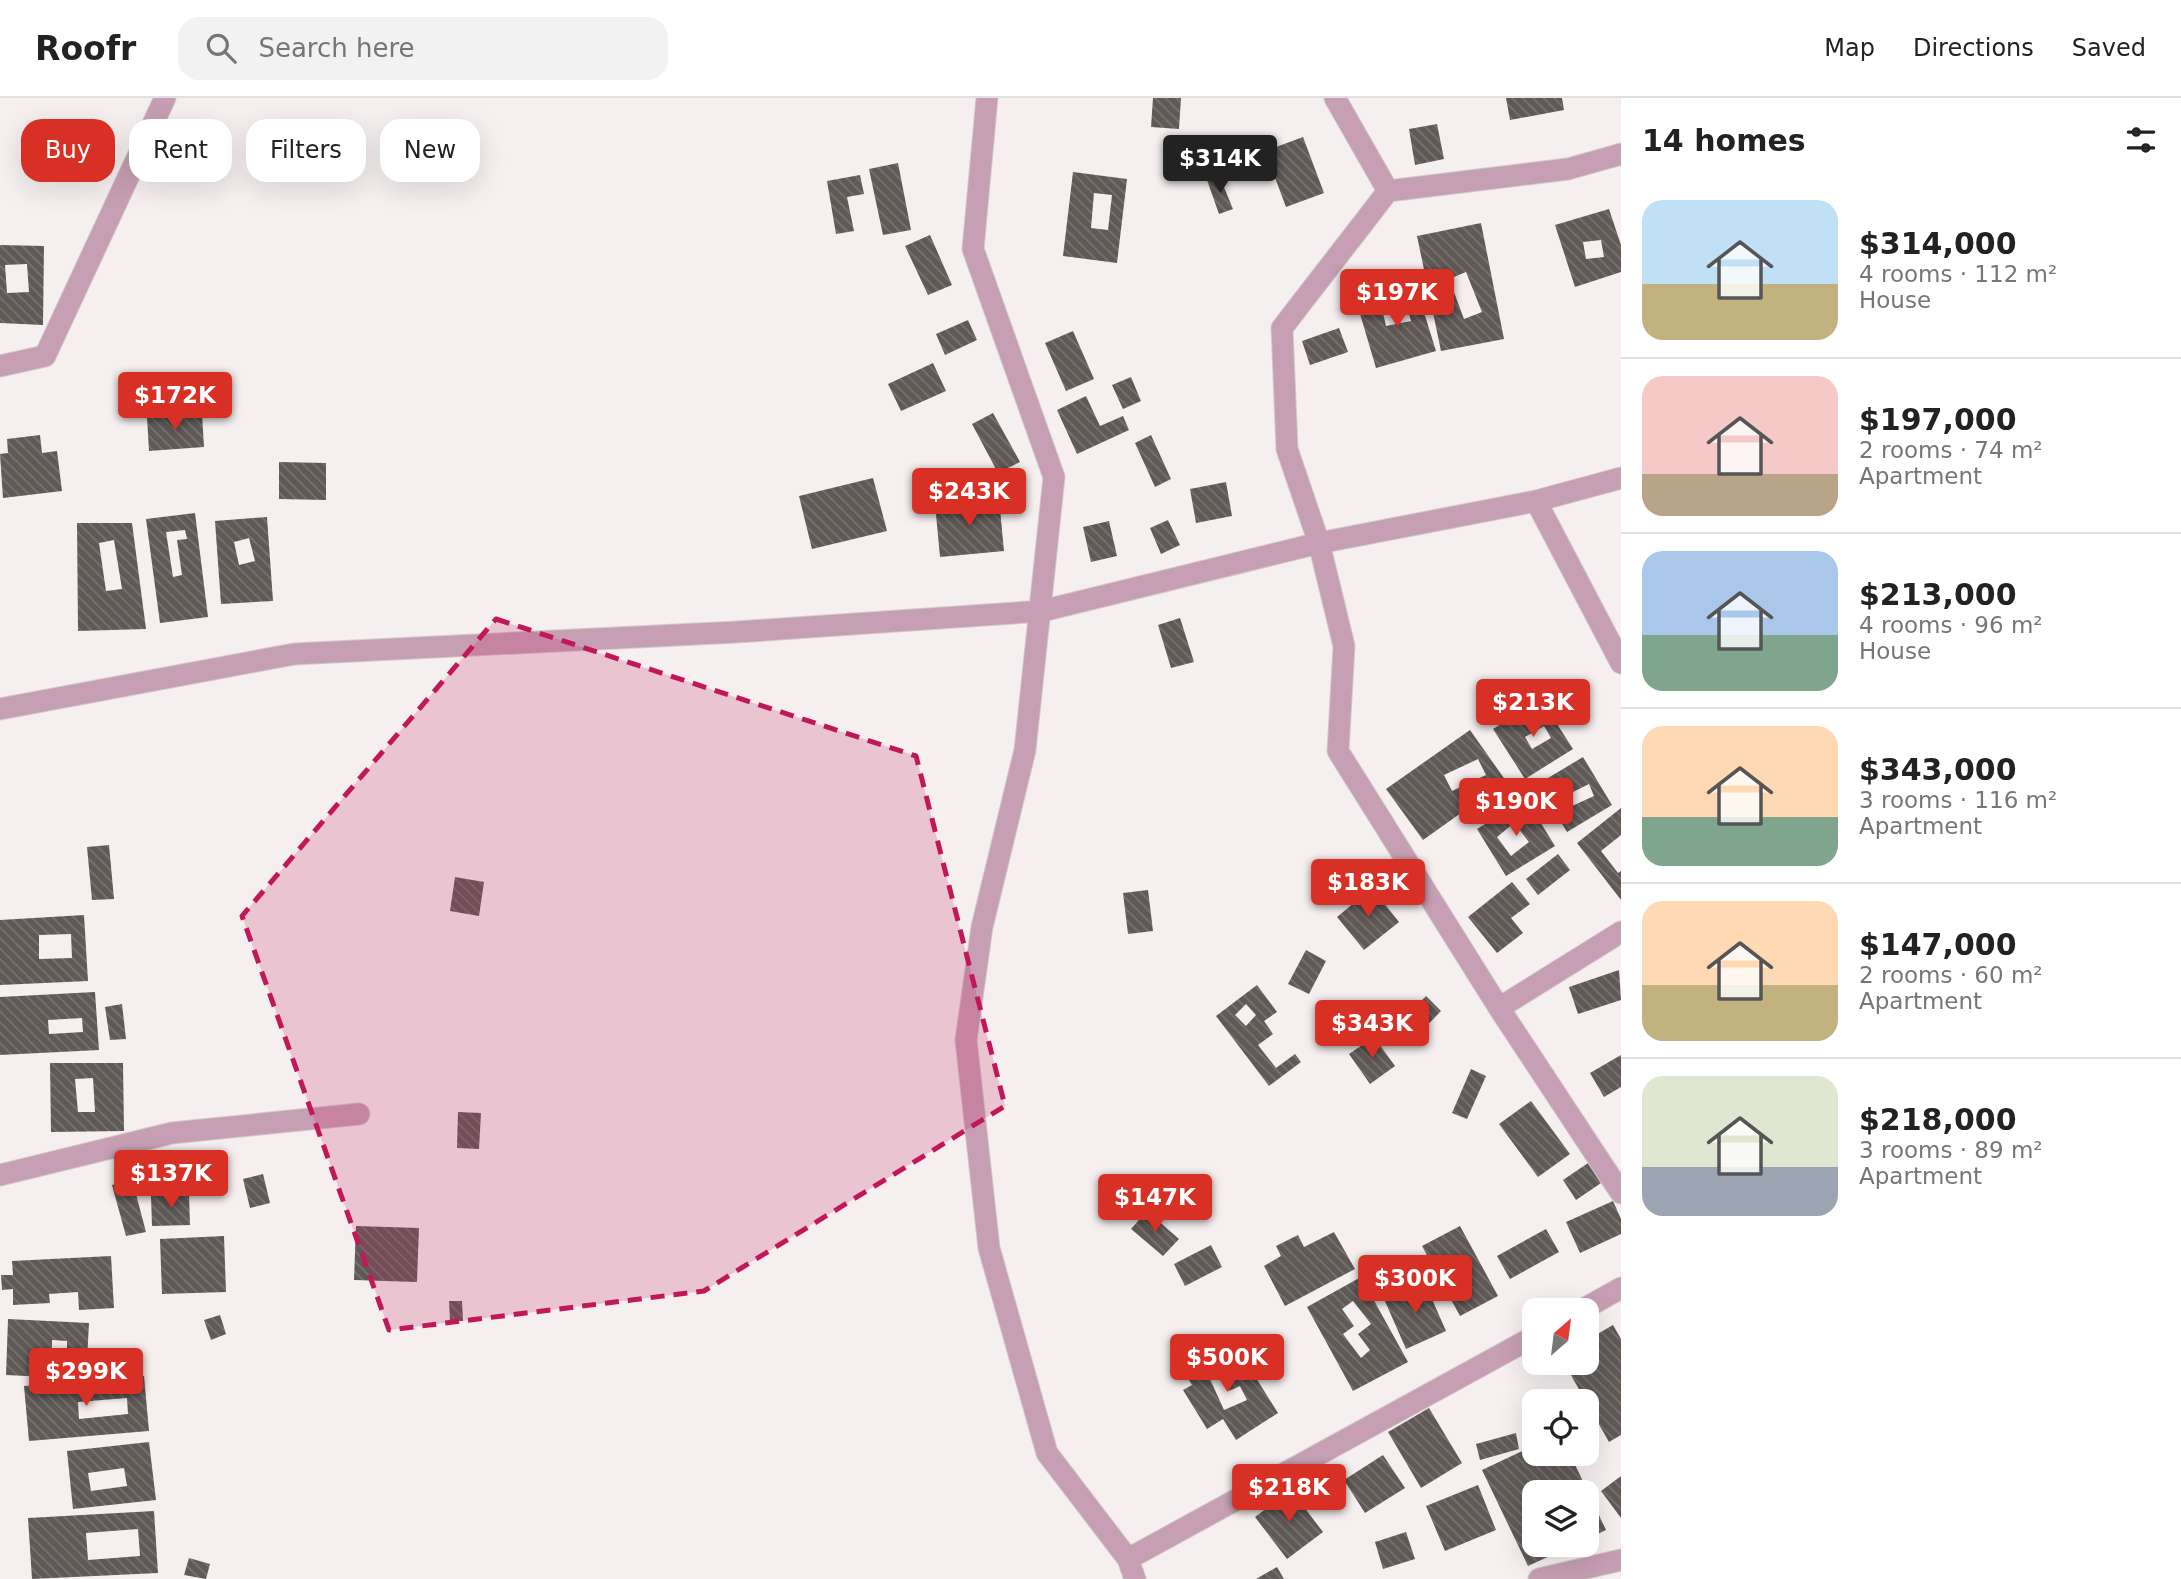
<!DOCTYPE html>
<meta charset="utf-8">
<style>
:root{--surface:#fff;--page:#f2f2f2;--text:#222;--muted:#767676;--line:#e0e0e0;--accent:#d93025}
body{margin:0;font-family:"DejaVu Sans",sans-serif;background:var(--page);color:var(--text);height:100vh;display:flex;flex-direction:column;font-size:26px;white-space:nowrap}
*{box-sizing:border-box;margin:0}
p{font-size:23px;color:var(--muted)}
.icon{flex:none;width:38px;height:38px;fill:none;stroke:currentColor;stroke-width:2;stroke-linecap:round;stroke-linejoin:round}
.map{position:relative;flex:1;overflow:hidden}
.panel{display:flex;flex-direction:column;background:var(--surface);width:560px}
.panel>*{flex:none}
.top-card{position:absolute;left:21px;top:21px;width:665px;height:63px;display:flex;gap:14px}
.needle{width:46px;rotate:28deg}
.tools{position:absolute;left:1522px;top:1200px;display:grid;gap:14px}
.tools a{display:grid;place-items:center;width:77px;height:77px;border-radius:14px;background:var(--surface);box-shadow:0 7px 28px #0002;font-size:35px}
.price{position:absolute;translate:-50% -60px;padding:0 16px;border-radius:7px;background:var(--accent);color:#fff;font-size:23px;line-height:46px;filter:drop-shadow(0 2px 4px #0008)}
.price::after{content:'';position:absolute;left:50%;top:42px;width:21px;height:16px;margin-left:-10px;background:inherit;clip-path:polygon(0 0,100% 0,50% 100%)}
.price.on{background:#222;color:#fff}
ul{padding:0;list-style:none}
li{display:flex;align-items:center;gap:21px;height:175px;padding:0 21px}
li+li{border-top:2px solid var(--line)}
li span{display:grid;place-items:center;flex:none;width:196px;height:140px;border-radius:21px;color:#555}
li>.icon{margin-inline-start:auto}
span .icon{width:84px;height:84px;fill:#fffc;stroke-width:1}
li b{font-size:30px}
h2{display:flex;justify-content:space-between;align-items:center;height:84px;padding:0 21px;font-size:30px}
.chip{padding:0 24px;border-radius:21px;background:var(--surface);box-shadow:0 7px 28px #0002;font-size:24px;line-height:63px}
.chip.on{background:var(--accent);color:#fff}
header{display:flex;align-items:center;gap:42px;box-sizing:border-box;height:98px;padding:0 35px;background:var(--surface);border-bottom:2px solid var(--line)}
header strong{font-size:33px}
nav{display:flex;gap:38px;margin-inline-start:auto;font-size:24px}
.search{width:490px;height:63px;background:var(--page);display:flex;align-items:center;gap:18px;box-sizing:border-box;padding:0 24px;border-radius:21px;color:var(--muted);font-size:26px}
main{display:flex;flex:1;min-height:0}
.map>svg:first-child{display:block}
.building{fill:url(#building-back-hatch);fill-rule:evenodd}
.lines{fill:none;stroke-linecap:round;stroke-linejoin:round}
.street-casing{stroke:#d2cbcb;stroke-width:23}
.street{stroke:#c79fb4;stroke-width:21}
.marked{fill:#c2185b;fill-opacity:0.2;stroke:#c2185b;stroke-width:5;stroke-dasharray:14 9;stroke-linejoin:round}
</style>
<header>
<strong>Roofr</strong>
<div class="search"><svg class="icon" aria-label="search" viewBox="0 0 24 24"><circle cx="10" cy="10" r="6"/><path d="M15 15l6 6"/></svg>Search here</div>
<nav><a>Map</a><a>Directions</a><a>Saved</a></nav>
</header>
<main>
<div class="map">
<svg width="1621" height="1481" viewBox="0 0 1621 1481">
<defs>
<pattern id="building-back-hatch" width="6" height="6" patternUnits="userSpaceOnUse" patternTransform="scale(1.75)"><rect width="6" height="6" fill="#605a57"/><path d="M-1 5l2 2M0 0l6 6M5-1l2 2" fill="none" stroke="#787371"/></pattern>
</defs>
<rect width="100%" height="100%" fill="#f6efef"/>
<path class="building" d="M1153,0H1181L1179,31L1151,29Z
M1506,0H1562L1564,12L1510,22Z
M1437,26L1444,61L1415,67L1409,31Z
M1303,39L1324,95L1286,109L1265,53Z
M898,65L911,132L883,137L869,71Z
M1073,74L1127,81L1117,165L1063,158ZM1094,95L1112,97L1108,132L1091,130Z
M860,77L864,96L847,99L854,133L836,136L827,83Z
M1219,77L1233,111L1219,116L1207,82Z
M1609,111L1621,147V174L1575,189L1555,127ZM1601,142L1604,159L1586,161L1583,144Z
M1481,125L1504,241L1441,253L1417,138ZM1466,174L1482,214L1464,221L1449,181Z
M930,137L952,187L928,197L905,148Z
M0,147L44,148L43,227L0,225ZM27,166L29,194L7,195L5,167Z
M1417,192L1436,253L1376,270L1358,209ZM1406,205L1411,223L1386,228L1382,210Z
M968,222L977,242L945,257L936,236Z
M1339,230L1348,254L1310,267L1302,243Z
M1073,233L1094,281L1066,293L1045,245Z
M933,265L946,293L901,313L888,286Z
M1131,279L1141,303L1123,311L1112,287Z
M1086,298L1100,328L1123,318L1129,332L1077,356L1057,312Z
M993,315L1020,364L998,375L972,326Z
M202,316L204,349L149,353L147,319Z
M40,337L42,355L57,353L62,393L3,400L0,356L8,355L7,341Z
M1151,337L1171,381L1155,389L1135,345Z
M279,364L326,365V402L279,401Z
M873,380L887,433L812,451L799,398Z
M1226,384L1232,418L1196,425L1190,391Z
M999,400L1004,453L940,459L935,406Z
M195,415L208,519L160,525L146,421ZM185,432L187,441L177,442L182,477L173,479L166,434Z
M267,419L273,503L221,506L215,423ZM249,440L255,463L239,467L234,444Z
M1168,422L1180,447L1161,456L1150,430Z
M1109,423L1117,458L1091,464L1083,429Z
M77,425H132L146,531L78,533ZM114,442L122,491L106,493L99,445Z
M1180,520L1194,564L1171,570L1158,527Z
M1541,601L1573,651L1525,681L1493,631ZM1544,628L1551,640L1532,651L1525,639Z
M1470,632L1506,683L1423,742L1386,691ZM1478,661L1486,677L1452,693L1444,677Z
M1583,659L1612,707L1567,734L1538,686ZM1589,686L1594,698L1572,708L1567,697Z
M1526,701L1555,748L1506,778L1477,731ZM1514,725L1529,744L1511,758L1497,739Z
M1621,710V737L1601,753L1618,775L1621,773V802L1577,745Z
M109,747L114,801L92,802L87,749Z
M1558,756L1570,772L1538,797L1526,781Z
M455,779L484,784L479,818L450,813Z
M1512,784L1530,806L1511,820L1523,835L1497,855L1468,819Z
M1372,790L1399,824L1364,852L1337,819Z
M1148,792L1153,833L1128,836L1123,795Z
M84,817L88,883L0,887V822ZM71,836L72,860L39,861V837Z
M1306,852L1326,863L1309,896L1288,886Z
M1619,872L1621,902L1578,916L1569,889Z
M1257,887L1277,914L1264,923L1273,936L1258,947L1276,970L1295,956L1301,964L1269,988L1216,918ZM1246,906L1256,917L1246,928L1235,917Z
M95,894L99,952L0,957V899ZM82,920L83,934L49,936L48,922Z
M1426,898L1441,913L1411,944L1396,929Z
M122,906L126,941L110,942L105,909Z
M1374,939L1395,968L1370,986L1349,956Z
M1621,957V989L1604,999L1590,975Z
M50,965H123L124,1033L51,1034ZM93,980L95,1014H78L75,981Z
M1471,971L1486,978L1467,1021L1452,1015Z
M1531,1003L1570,1056L1538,1079L1499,1026Z
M458,1014L481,1015L479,1051L457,1050Z
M142,1061H196V1087L142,1086Z
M1591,1063L1604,1083L1576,1102L1563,1082Z
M263,1076L270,1105L250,1110L243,1081Z
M132,1081L146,1134L126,1138L112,1087Z
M189,1096L190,1127L152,1128L151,1098Z
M1613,1103L1621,1121V1136L1580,1155L1566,1124Z
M1147,1113L1179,1141L1163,1158L1131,1131Z
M356,1128L419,1130L417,1184L354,1182Z
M1460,1128L1498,1198L1460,1218L1422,1148Z
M1546,1131L1559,1154L1510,1181L1497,1158Z
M1334,1134L1355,1171L1285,1208L1264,1168L1281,1158L1276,1148L1298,1137L1304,1149Z
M224,1138L226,1194L162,1196L160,1141Z
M1211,1147L1222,1169L1185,1188L1174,1166Z
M111,1158L114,1210L79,1212L78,1194L49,1196L50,1205L13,1207V1191L2,1192L1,1177H13L12,1163Z
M1361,1179L1408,1264L1353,1293L1307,1209ZM1353,1203L1371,1226L1358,1236L1370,1252L1361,1260L1343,1236L1354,1228L1342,1211Z
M1424,1183L1446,1233L1406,1251L1384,1201Z
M449,1203H462L463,1223H450Z
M220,1217L226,1236L211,1242L204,1222Z
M8,1221L89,1225L86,1281L6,1277ZM52,1242L67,1243V1263H52Z
M1613,1227L1621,1241V1337L1609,1344L1564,1265H1587V1242Z
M1216,1250L1225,1266L1241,1256L1278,1315L1236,1342L1223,1321L1207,1331L1183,1292L1192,1287L1182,1271ZM1221,1275L1229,1293L1240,1288L1247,1302L1224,1312L1210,1281Z
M144,1278L149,1333L29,1343L24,1288ZM127,1300L128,1316L79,1321L78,1304Z
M1429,1310L1462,1365L1421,1390L1388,1334Z
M1516,1335L1519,1351L1480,1362L1476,1346Z
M1587,1335L1599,1352L1587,1359Z
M149,1344L156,1402L73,1411L67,1353ZM124,1370L127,1388L91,1393L88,1375Z
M1535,1347V1356H1570L1606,1432L1587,1441V1395H1535V1447H1574L1528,1468L1482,1372Z
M1383,1357L1405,1390L1365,1415L1344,1382Z
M1621,1378V1420L1601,1393Z
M1478,1387L1496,1432L1445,1453L1426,1408Z
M1291,1392L1323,1434L1287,1461L1255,1419Z
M154,1413L158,1475L32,1481L28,1420ZM138,1431L140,1458L88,1462L86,1435Z
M1406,1434L1415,1461L1383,1471L1375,1444Z
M189,1460L210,1466L206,1481L184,1477Z
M1277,1469L1284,1481H1256Z"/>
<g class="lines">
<defs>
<path id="street" d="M987,0L973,151L1054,379L1025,652L982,829L966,942L989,1150L1047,1355L1128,1461L1135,1481
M1388,93L1568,71L1621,56
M0,268L45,258L165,0
M1621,380L1536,403L1319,445L1344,548L1338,653L1499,910L1621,1095
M1536,403L1621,565
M0,611L294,556L737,534L1042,513L1319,445L1287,351L1282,230L1388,93L1335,0
M1499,910L1621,834
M0,1077L172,1035L359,1016
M1580,1213L1621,1190
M1128,1461L1535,1238
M1539,1481L1621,1462"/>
</defs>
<use href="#street" class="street-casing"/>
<use href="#street" class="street"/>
</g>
<path class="marked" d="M496,521L916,658L1005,1008L704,1193L389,1232L242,818Z"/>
</svg>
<div class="tools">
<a><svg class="needle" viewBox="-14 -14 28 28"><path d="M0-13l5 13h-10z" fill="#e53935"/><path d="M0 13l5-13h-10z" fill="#767676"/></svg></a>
<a><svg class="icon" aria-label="locate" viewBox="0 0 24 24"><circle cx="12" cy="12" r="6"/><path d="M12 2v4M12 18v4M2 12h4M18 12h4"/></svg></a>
<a><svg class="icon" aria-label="layers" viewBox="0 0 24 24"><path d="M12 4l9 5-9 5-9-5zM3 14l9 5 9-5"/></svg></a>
</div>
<b class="price on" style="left:1220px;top:97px">$314K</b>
<b class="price" style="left:1397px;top:231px">$197K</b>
<b class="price" style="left:175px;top:334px">$172K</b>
<b class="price" style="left:969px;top:430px">$243K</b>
<b class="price" style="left:1533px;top:641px">$213K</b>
<b class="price" style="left:1516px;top:740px">$190K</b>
<b class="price" style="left:1368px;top:821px">$183K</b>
<b class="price" style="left:1372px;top:962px">$343K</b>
<b class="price" style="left:171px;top:1112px">$137K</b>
<b class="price" style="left:1155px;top:1136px">$147K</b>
<b class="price" style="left:1415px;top:1217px">$300K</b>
<b class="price" style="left:1227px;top:1296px">$500K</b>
<b class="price" style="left:86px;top:1310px">$299K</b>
<b class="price" style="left:1289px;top:1426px">$218K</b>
<div class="top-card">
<a class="chip on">Buy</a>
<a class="chip">Rent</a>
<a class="chip">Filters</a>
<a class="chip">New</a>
</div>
</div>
<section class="panel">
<h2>14 homes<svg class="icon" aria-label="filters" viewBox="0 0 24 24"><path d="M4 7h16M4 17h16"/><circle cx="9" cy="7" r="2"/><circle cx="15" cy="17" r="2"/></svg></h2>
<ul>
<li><span style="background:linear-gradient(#bfe0f5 60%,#c2b280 0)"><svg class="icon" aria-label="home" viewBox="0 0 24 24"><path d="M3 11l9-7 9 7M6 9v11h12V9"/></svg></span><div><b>$314,000</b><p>4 rooms · 112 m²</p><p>House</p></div></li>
<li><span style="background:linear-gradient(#f6c9c9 70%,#b9a48a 0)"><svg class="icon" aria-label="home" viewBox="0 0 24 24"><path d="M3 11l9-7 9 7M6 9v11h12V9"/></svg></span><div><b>$197,000</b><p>2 rooms · 74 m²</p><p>Apartment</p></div></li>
<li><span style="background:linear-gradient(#a9c7e8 60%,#7fa58c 0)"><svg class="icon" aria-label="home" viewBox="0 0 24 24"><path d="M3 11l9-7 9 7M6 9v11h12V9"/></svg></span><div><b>$213,000</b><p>4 rooms · 96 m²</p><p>House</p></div></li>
<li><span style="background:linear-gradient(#ffd9b3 65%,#7fa58c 0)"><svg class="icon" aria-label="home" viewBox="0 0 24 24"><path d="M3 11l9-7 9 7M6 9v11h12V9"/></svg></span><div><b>$343,000</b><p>3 rooms · 116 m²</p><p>Apartment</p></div></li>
<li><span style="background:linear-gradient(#ffd9b3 60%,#c2b280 0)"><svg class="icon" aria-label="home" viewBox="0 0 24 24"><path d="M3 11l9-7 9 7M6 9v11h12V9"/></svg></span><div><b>$147,000</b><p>2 rooms · 60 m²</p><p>Apartment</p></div></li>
<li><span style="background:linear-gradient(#dfe7d0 65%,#9aa5b1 0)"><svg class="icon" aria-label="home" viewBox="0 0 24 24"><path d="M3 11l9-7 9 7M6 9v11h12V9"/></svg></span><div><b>$218,000</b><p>3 rooms · 89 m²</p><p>Apartment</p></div></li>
</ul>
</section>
</main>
